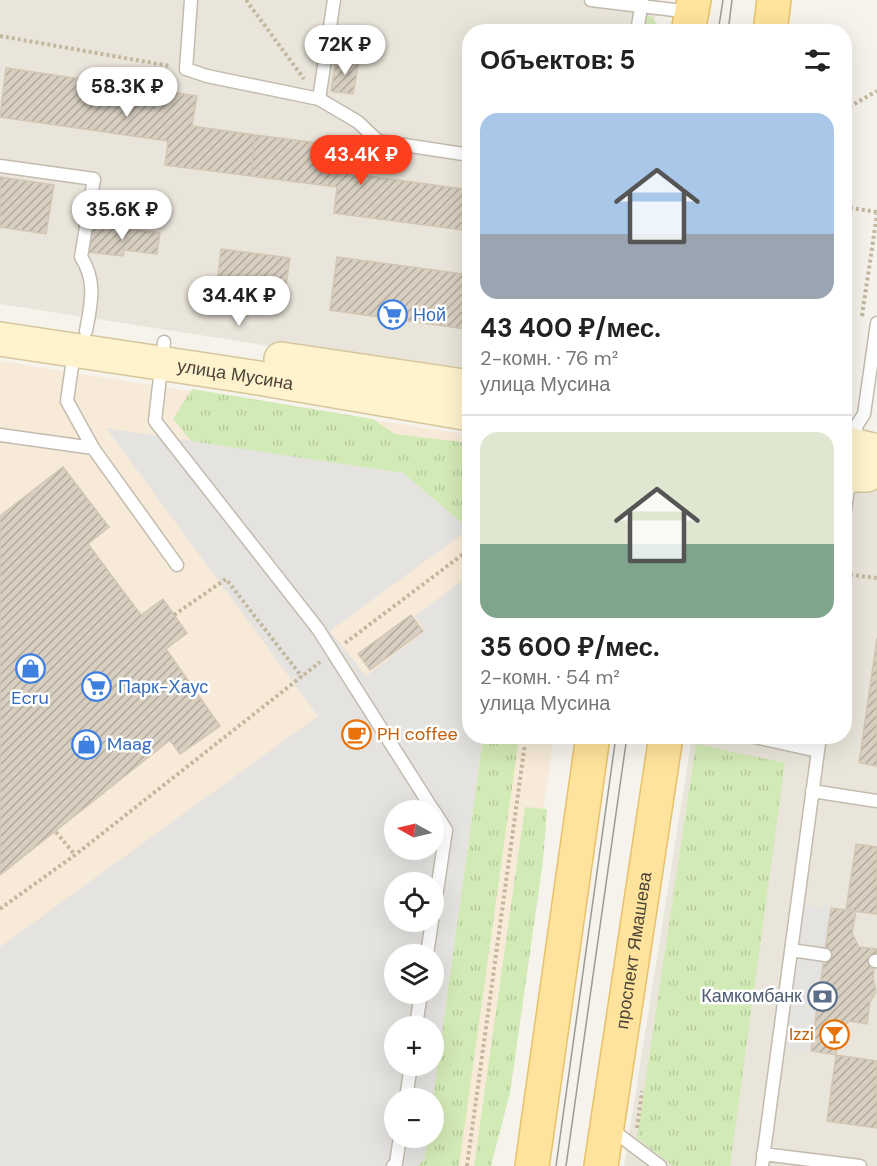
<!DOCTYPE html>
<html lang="ru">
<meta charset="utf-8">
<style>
:root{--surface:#fff;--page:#f6f6f6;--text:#222;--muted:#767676;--line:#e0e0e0;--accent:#fc3f1d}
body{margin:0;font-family:"DM Sans",sans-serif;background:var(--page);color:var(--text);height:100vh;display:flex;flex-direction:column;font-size:22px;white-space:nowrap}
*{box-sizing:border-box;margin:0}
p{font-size:20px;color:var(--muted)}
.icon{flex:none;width:33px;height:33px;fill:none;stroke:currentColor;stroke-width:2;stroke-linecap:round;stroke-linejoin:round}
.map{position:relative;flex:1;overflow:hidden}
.details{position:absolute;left:462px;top:24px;width:390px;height:720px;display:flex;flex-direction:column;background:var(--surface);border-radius:24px;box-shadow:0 6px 24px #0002}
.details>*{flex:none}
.needle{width:39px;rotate:278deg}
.buttons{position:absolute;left:384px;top:800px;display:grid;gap:12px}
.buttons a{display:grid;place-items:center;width:60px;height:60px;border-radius:50%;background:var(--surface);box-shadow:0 6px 24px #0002;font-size:30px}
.price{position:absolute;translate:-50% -51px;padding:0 14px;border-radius:21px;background:#fff;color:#222;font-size:20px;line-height:39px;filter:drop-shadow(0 2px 3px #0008)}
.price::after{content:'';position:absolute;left:50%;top:36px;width:18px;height:14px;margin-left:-9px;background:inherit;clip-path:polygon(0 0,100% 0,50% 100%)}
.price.active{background:var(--accent);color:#fff}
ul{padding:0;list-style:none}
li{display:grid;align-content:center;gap:12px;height:318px;padding:0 18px}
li+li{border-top:2px solid var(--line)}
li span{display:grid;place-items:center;height:186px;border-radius:18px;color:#555}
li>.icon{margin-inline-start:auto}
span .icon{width:108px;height:108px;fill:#fffc;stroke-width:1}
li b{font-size:26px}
h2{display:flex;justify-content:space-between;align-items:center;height:72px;padding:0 18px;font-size:26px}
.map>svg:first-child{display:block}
.residential{fill:#eae5da}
.commercial{fill:#f7ead8;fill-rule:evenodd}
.grass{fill:url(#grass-tufts)}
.parking{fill:#e5e3e0;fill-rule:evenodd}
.building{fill:url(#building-hatch);stroke:#d3c7b4;stroke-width:1.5}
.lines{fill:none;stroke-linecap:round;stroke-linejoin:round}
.lane-casing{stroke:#c2bbae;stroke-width:15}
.secondary-casing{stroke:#d6c79b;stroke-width:36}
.primary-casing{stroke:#e6c16a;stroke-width:36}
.path{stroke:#c4b79f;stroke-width:4;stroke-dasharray:3 3;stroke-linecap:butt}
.lane{stroke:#fff;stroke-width:12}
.secondary{stroke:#fff3cd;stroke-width:33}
.primary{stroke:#ffe39c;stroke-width:33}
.tram{stroke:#9a9a9a;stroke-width:1.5}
.labels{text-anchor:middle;stroke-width:5;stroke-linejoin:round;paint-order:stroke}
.shop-label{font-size:18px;fill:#366cbe;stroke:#fff;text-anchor:start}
.street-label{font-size:18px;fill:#4b4439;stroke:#fff}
.food-label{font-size:18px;fill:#c56008;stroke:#fff;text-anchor:start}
.service-label{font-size:18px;fill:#4e5e75;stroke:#fff;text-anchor:end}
</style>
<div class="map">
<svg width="877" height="1166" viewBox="0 0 877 1166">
<defs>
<pattern id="grass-tufts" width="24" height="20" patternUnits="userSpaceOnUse" patternTransform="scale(1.5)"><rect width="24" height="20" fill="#d2eab5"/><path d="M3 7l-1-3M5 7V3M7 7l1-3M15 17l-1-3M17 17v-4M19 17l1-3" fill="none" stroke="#b6ca9c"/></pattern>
<pattern id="building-hatch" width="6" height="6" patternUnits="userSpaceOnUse" patternTransform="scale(1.5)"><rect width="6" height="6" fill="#d8cfc1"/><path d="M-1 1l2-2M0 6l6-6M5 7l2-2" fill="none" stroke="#b1aa9e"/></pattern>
</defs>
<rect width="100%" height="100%" fill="#f6f3ec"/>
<path class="residential" d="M0,0H657L653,31L470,32L469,377L0,304Z
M877,482V1166H624L692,737L844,736L845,488Z"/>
<path class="commercial" d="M0,361L469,435L470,736L554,737L489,1166H0ZM394,810H434V849H394ZM394,882H434V921H394ZM394,954H434V993H394ZM394,1026H434V1065H394ZM394,1098H434V1137H394Z"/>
<path class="grass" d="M645,16H651L656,23L654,31L643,32Z
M192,389L373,419L395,434L469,443V529L403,473L193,443L173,419Z
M483,737H519L459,1166H417L424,1160L428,1137H434L433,1098Z
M696,744L785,763L730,1166H673L637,1138Z
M525,807L547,809L543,861L510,1093L491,1166H474Z"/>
<path class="parking" d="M106,428L403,473L469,529L330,631L366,676L425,631L415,616L469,576L470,736L483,737L433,1098H394V1137H428L424,1160L417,1166H0V947L318,716ZM394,810H434V849H394ZM394,882H434V921H394ZM394,954H434V993H394ZM394,1026H434V1065H394Z
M797,904L831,908L811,1051L778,1048Z"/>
<path class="building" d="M336,58L359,61L353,94L331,91Z
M6,68L197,96L192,126L255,135L251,176L165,165L168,141L0,117Z
M255,135L342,146L339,172L470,190V231L334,213L337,187L251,176Z
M0,177L54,185L46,234L0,227Z
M92,224L160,233L157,254L124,250L123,256L88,252Z
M221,249L290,258L284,299L216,290Z
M337,257L470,275L468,336L464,335L465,329L330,310Z
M63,467L109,527L88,544L141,615L163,599L187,633L166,649L220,726L180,754L170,740L0,875V516Z
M411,615L423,631L370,670L358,654Z
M877,638V766L859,763Z
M856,844L877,847V914L846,910Z
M831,908L856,911L852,933L859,947L877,949L873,977L876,992L870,1002L867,1024L849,1021L839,1032L836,1055L811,1051Z
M836,1055L877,1061V1128L827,1121Z"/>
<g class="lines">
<defs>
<path id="lane" d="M191,0L186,69L207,76L319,99L358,122L378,141L470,155
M591,0L691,12
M637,32L642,1
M319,99L334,0
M0,166L94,179L81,257C97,281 91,304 86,331
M164,342L155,421L318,629L433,810
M74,352L67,401L93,448L177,565
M0,435L93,448
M854,443L857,425L864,414L877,323
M844,515L850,477
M750,736L818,751
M812,791L877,801
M434,811L446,830L434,911
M791,950L825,955
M427,954L432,921
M875,961H877
M416,1026L421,993
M406,1098L411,1065
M611,1129L660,1166
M763,1154L860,1166
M393,1166L396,1163L400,1137
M762,1166L820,736"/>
<g id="secondary">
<path id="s1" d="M0,339L246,376L470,414"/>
<path d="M281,359L470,387"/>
<path d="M844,443L877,451"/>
<path d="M844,475H867L877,470"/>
</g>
<g id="primary">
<path d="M688,32L694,0"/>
<path d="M770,32L774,0"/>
<path d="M532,1166L593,736"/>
<path id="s2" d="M601,1166L666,736"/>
</g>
</defs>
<use href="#lane" class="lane-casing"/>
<use href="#secondary" class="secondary-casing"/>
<use href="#primary" class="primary-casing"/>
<path class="path" d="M246,0L304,79
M0,36L170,66
M844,110L877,91
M844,207L877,212
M862,316L877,214
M844,574L877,578
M174,615L226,579L302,677
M345,643L470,549
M56,832L75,855
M0,909L75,855L320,662
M637,1128L642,1091
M467,1166L526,736"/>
<use href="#lane" class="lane"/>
<use href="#secondary" class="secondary"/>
<use href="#primary" class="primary"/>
<path class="tram" d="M718,32L723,0
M728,32L732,0
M556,1166L616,736
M566,1166L627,736"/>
</g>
<defs>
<symbol id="supermarket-ring" viewBox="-11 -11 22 22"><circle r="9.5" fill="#fff" stroke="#3f7fe0" stroke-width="1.5"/><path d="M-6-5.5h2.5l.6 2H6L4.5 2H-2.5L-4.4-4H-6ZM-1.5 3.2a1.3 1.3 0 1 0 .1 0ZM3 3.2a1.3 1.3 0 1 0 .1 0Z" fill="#3f7fe0"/></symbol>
<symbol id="shop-ring" viewBox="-11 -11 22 22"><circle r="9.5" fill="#fff" stroke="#3f7fe0" stroke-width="1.5"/><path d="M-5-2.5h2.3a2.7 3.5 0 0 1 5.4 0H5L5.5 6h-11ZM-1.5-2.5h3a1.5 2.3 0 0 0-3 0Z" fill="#3f7fe0"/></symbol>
<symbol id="cafe-ring" viewBox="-11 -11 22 22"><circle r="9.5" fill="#fff" stroke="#e8710a" stroke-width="1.5"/><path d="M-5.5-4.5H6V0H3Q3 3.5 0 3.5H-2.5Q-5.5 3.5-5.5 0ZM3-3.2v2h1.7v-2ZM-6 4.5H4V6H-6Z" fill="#e8710a"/></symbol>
<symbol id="bank-ring" viewBox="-11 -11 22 22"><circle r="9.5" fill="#fff" stroke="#5c6f8a" stroke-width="1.5"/><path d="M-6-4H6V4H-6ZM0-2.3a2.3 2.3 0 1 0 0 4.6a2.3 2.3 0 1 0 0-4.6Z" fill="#5c6f8a"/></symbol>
<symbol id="bar-ring" viewBox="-11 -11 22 22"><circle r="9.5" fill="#fff" stroke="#e8710a" stroke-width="1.5"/><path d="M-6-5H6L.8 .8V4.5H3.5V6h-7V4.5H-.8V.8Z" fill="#e8710a"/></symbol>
</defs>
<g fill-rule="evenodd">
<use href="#supermarket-ring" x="376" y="298" width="33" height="33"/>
<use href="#shop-ring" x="14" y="652" width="33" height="33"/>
<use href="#supermarket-ring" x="80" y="670" width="33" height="33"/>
<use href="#cafe-ring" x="340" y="718" width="33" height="33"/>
<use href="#shop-ring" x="70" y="728" width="33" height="33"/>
<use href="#bank-ring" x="806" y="980" width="33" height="33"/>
<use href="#bar-ring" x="818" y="1018" width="33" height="33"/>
</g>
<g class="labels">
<g class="shop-label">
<text x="413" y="321">Ной</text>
<text x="118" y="693">Парк-Хаус</text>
<text x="30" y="704" text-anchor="middle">Ecru</text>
<text x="107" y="750">Maag</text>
</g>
<g class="street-label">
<text dy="6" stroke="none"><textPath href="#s1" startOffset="238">улица Мусина</textPath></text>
<text dy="6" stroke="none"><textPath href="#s2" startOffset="218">проспект Ямашева</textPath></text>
</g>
<g class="food-label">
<text x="377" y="740">PH coffee</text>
<text x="814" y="1040" text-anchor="end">Izzi</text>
</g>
<g class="service-label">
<text x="802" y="1002">Камкомбанк</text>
</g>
</g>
</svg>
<div class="buttons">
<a><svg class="needle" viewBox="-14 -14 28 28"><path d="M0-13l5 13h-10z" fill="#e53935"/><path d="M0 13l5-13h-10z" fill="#767676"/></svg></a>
<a><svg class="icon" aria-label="locate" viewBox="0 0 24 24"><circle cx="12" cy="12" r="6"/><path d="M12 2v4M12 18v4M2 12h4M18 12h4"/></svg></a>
<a><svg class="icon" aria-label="layers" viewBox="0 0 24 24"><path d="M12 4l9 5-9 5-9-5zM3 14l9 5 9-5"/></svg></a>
<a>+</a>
<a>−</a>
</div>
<b class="price" style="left:345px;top:76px">72K ₽</b>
<b class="price" style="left:127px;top:118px">58.3K ₽</b>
<b class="price active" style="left:361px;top:186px">43.4K ₽</b>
<b class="price" style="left:122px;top:241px">35.6K ₽</b>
<b class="price" style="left:239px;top:327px">34.4K ₽</b>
<section class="details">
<h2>Объектов: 5<svg class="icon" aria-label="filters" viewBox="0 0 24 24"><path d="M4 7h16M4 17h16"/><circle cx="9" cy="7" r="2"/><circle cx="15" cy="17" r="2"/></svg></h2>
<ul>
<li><span style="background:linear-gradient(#a9c7e8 65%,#9aa5b1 0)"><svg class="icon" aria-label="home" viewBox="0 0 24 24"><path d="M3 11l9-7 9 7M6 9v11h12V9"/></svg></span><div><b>43 400 ₽/мес.</b><p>2-комн. · 76 m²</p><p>улица Мусина</p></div></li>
<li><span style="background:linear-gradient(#dfe7d0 60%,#7fa58c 0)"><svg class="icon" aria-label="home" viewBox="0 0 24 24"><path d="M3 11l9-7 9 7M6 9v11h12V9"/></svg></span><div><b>35 600 ₽/мес.</b><p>2-комн. · 54 m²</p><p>улица Мусина</p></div></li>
</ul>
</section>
</div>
